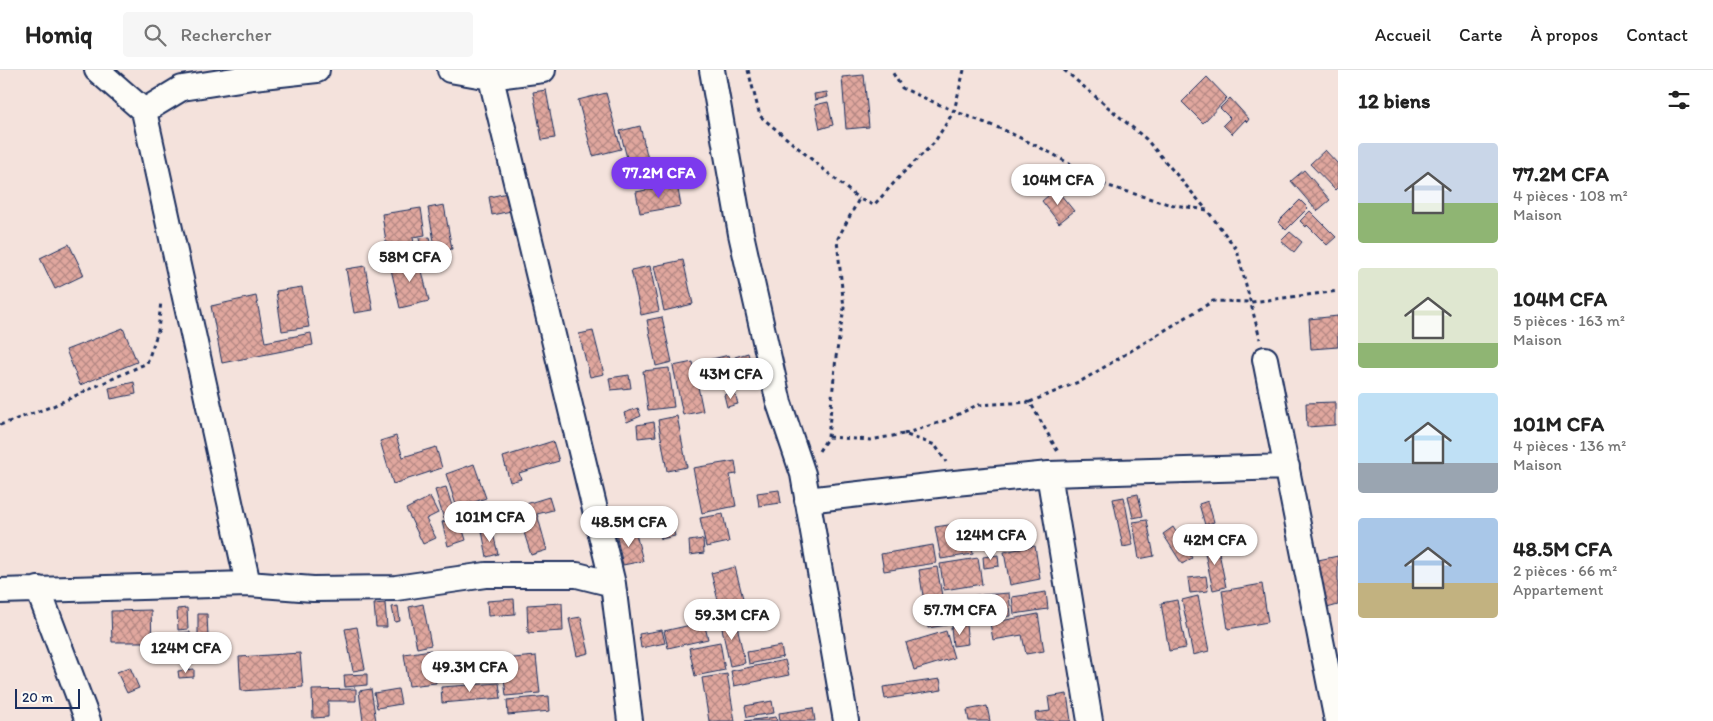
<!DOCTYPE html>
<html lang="fr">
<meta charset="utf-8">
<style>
:root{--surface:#fff;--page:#f6f6f6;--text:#222;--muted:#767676;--line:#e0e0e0;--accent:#7c3aed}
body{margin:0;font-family:Itim,sans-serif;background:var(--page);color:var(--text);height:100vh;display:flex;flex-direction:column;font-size:19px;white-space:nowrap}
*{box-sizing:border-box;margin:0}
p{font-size:16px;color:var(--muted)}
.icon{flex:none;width:28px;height:28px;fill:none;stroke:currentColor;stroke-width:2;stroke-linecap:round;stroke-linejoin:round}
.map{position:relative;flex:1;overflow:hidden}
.details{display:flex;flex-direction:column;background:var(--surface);width:375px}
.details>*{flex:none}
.scale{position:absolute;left:15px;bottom:12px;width:65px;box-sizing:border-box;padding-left:5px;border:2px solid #1b2f5e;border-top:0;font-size:14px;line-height:18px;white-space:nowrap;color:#1b2f5e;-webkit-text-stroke:4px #fdfcf7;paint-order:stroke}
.price{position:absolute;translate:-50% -42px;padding:0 11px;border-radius:18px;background:#fff;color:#222;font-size:16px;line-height:32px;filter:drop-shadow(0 1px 2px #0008)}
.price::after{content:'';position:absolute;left:50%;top:30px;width:15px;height:11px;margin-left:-8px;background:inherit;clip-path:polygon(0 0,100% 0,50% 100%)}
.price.on{background:var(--accent);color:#fff}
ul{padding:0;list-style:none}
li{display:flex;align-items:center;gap:15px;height:125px;padding:0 20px}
li span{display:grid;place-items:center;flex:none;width:140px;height:100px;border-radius:5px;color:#555}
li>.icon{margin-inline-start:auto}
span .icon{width:60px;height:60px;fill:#fffc;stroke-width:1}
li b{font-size:21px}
h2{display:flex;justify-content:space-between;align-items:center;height:60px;padding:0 20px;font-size:21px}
header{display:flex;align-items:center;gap:30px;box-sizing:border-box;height:70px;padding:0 25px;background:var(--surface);border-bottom:1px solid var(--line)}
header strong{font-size:24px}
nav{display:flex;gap:28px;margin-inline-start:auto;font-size:18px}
.search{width:350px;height:45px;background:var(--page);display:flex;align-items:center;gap:12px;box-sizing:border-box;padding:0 18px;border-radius:5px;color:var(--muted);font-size:19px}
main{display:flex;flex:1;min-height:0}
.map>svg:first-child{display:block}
.building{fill:url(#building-cross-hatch);stroke:#1b2f5e}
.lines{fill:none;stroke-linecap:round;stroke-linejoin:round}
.minor-casing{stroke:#1b2f5e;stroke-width:28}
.path{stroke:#1b2f5e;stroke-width:3;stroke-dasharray:4 4;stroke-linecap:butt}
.minor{stroke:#fdfcf7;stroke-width:24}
</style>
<header>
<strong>Homiq</strong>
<div class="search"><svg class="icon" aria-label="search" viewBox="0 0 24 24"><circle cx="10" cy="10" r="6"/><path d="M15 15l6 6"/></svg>Rechercher</div>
<nav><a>Accueil</a><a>Carte</a><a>À propos</a><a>Contact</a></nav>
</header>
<main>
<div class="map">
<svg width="1338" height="651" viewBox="0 0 1338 651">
<defs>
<pattern id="building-cross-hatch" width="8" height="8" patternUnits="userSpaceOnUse" patternTransform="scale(1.25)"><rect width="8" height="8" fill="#e0a79e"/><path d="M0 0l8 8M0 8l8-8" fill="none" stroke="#b58884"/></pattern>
</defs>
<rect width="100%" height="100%" fill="#f4e2dc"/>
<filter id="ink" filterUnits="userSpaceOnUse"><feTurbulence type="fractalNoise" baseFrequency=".02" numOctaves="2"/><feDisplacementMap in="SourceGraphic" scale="10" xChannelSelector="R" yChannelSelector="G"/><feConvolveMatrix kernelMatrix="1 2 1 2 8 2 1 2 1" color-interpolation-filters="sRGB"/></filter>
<g filter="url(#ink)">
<path class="building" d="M864,5L869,57L846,59L842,7Z
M1207,7L1227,28L1203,53L1182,32Z
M546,20L555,68L542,70L533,22Z
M827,22L828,27L815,30L814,24Z
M606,23L621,79L593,86L578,30Z
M1230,28L1249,49L1247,52L1245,50L1232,64L1223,55L1230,48L1220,38Z
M828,32L833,55L820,59L815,35Z
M640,56L653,110L634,115L620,61Z
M1325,80L1338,94V117L1335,120L1310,94Z
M1304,100L1330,130L1317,141L1291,111Z
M677,114L681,136L640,143L636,122Z
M1056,119L1074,141L1059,153L1042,131Z
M512,122L516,140L492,145L489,127Z
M1300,130L1308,138L1286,160L1278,152Z
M444,135L452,179L436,182L428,138Z
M421,138L425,165L413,167L414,175L387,179L382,144Z
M1310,141L1336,167L1327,175L1307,155L1306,157L1300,151Z
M1290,162L1302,172L1294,182L1281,171Z
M430,167L435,195L423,197L419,168Z
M69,174L84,205L55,219L40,188Z
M419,188L429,231L400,238L390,195Z
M683,190L693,234L664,241L654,196Z
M365,196L373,240L354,243L346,199Z
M650,196L659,241L641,245L631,200Z
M302,217L309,257L282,261L276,221Z
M256,226L265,272L311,263L313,275L222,293L211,236Z
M1338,246V277L1311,279L1309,249Z
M662,247L672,292L656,296L647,250Z
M123,258L137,292L80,315L66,280Z
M593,261L604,304L590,307L579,264Z
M748,283L754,306L741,310L735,287Z
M729,285L732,298L711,303L708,290Z
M693,292L703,341L683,345L673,296Z
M669,298L674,337L648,340L643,301Z
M629,305L631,318L611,320L609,308Z
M134,312L136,324L111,329L109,318Z
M734,322L738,334L727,337L724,325Z
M1335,332V355L1307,357L1306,333Z
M638,338L641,346L627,352L624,343Z
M677,346L687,397L667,401L658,350Z
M654,352L656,366L638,368L637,355Z
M396,366L403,387L436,377L442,398L393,414L380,371Z
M553,371L559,391L519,403L521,409L510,412L503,387Z
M735,391L737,404L730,405L736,436L702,443L693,398Z
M474,394L486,428L457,438L446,404Z
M446,417L455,445L444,449L435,420Z
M779,420L781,433L759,436L757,423Z
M1138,424L1143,446L1133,448L1128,426Z
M430,427L438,443L426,449L436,468L423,474L406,439Z
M549,427L553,440L537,444L547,480L531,485L516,437Z
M1124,427L1133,475L1123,477L1113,429Z
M1208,431L1214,452L1205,455L1199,434Z
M723,444L729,472L706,477L700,448Z
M459,447L466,470L448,476L442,452Z
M1147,450L1154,486L1139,489L1133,452Z
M968,452L973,484L941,489L935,457Z
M672,454L675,466L661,469L659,457Z
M1173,457L1192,488L1182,494L1163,464Z
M492,459L498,484L487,487L482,461Z
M635,460L643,491L623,495L616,464Z
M703,469L704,483L690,485L689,471Z
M1217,472L1226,517L1213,520L1203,474Z
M933,475L936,493L884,501L881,484Z
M1035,476L1040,509L1010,515L1004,482Z
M998,485L999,496L984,498L983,487Z
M1338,486V535L1327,538L1318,490Z
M978,488L982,514L944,520L940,494Z
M735,497L746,540L722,546L711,503Z
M937,497L947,555L928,558L919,500Z
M1206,506L1208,521L1190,523L1188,508Z
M1262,514L1268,552L1228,559L1222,521Z
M1046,522L1048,539L1014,544L1012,527Z
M1009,523L1011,546L984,548L982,525Z
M979,525L982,550L950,553L948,528Z
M1198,526L1209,581L1193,585L1182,530Z
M514,529L515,544L488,546L487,531Z
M1177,530L1186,578L1169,581L1161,533Z
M385,533L387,557H376L374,534Z
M562,533L563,561L528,563L527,535Z
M423,534L431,575L417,578L409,537Z
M398,536L400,551L395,552L392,537Z
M187,538L188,559L178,560L177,539Z
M151,540L152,572H112L111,541Z
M198,544H207L208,567H198Z
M1038,544L1044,581L1026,584L1022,565L993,570L990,553Z
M735,546L745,593L730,596L720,549Z
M581,547L589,583L577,586L569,549Z
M704,552L708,569L668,578L664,561Z
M966,555L968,574L953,576L951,557Z
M357,557L365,599L353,601L345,559Z
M662,560L665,573L641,578L639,564Z
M946,561L954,588L914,600L906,573Z
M190,562L191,576H180L179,563Z
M720,572L725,600L695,606L689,578Z
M781,576L783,587L749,594L747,582Z
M431,580L436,613L409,616L404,584Z
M300,583L303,617L241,621L239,587Z
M536,586L540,623L506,626L502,589Z
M785,590L789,605L734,616L731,601Z
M130,597L139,618L127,623L117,602Z
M194,599V607L179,608L178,601Z
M367,604V615L345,617L344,605Z
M727,604L735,651H709L702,608Z
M940,609L942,620L885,629L883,617Z
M499,613L501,628L442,633L441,617Z
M356,619V631H328V647L313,648L312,620Z
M371,619L376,651H363L359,621Z
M398,619L401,634L377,638L374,623Z
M1067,624L1071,651H1036L1035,643L1050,641L1048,627Z
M549,626L550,641L508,645L507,630Z
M772,631L774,643L747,647L745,636Z
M987,636L990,651H969L967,640Z
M813,638L815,651H780L779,643Z
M776,647L777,651H745Z"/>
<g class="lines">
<defs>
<path id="minor" d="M97,0L144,41L248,514
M450,0L490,7L543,0
M489,0L613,514L630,651
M712,0L741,164L779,333L803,404L846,651
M144,41L182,18L253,7L317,0
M1265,289L1337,651
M1049,404L1090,651
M807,430L955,413L1049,404L1287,397
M38,519L88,651
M0,521L248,514L313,519L396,518L486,505H577L613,514"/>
</defs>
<use href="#minor" class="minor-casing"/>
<path class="path" d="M748,0L760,46L859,129
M964,0L954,41L1004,60L1051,83L1105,115L1168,134L1207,140L1237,180L1260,269
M1064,0L1146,69L1206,139
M1030,332L1083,310L1213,231L1252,232L1338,221
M0,355L53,336L147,293L158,261L161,231
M904,364L947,350L977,335L1030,332L1058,382
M828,367L870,370L904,364L935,375L946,392
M819,381L828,367L836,287L844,238L837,170L859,129L874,135L903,103L934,73L954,41L902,18L891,0"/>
<use href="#minor" class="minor"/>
</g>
</g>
</svg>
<div class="scale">20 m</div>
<b class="price on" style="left:659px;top:129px">77.2M CFA</b>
<b class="price" style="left:1058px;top:136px">104M CFA</b>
<b class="price" style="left:410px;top:213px">58M CFA</b>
<b class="price" style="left:731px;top:330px">43M CFA</b>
<b class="price" style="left:490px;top:473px">101M CFA</b>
<b class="price" style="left:629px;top:478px">48.5M CFA</b>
<b class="price" style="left:991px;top:491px">124M CFA</b>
<b class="price" style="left:1215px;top:496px">42M CFA</b>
<b class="price" style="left:960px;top:566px">57.7M CFA</b>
<b class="price" style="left:732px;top:571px">59.3M CFA</b>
<b class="price" style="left:186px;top:604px">124M CFA</b>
<b class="price" style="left:470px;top:623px">49.3M CFA</b>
</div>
<section class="details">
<h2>12 biens<svg class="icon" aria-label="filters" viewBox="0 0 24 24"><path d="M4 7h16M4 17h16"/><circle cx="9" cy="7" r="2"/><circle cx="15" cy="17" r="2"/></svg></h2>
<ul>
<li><span style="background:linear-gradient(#c9d6e8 60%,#8fb573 0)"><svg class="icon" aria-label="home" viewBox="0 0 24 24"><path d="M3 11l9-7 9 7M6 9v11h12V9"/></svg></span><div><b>77.2M CFA</b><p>4 pièces · 108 m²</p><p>Maison</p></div></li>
<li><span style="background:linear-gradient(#dfe7d0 75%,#8fb573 0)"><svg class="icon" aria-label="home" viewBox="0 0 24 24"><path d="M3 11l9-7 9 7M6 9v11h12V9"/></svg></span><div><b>104M CFA</b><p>5 pièces · 163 m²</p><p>Maison</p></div></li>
<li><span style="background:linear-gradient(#bfe0f5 70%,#9aa5b1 0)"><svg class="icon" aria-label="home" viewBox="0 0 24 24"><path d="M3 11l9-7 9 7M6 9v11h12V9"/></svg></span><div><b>101M CFA</b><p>4 pièces · 136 m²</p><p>Maison</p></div></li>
<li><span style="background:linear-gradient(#a9c7e8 65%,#c2b280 0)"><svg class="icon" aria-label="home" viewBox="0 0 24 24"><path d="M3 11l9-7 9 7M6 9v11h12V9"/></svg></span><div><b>48.5M CFA</b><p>2 pièces · 66 m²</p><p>Appartement</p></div></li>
</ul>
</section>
</main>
